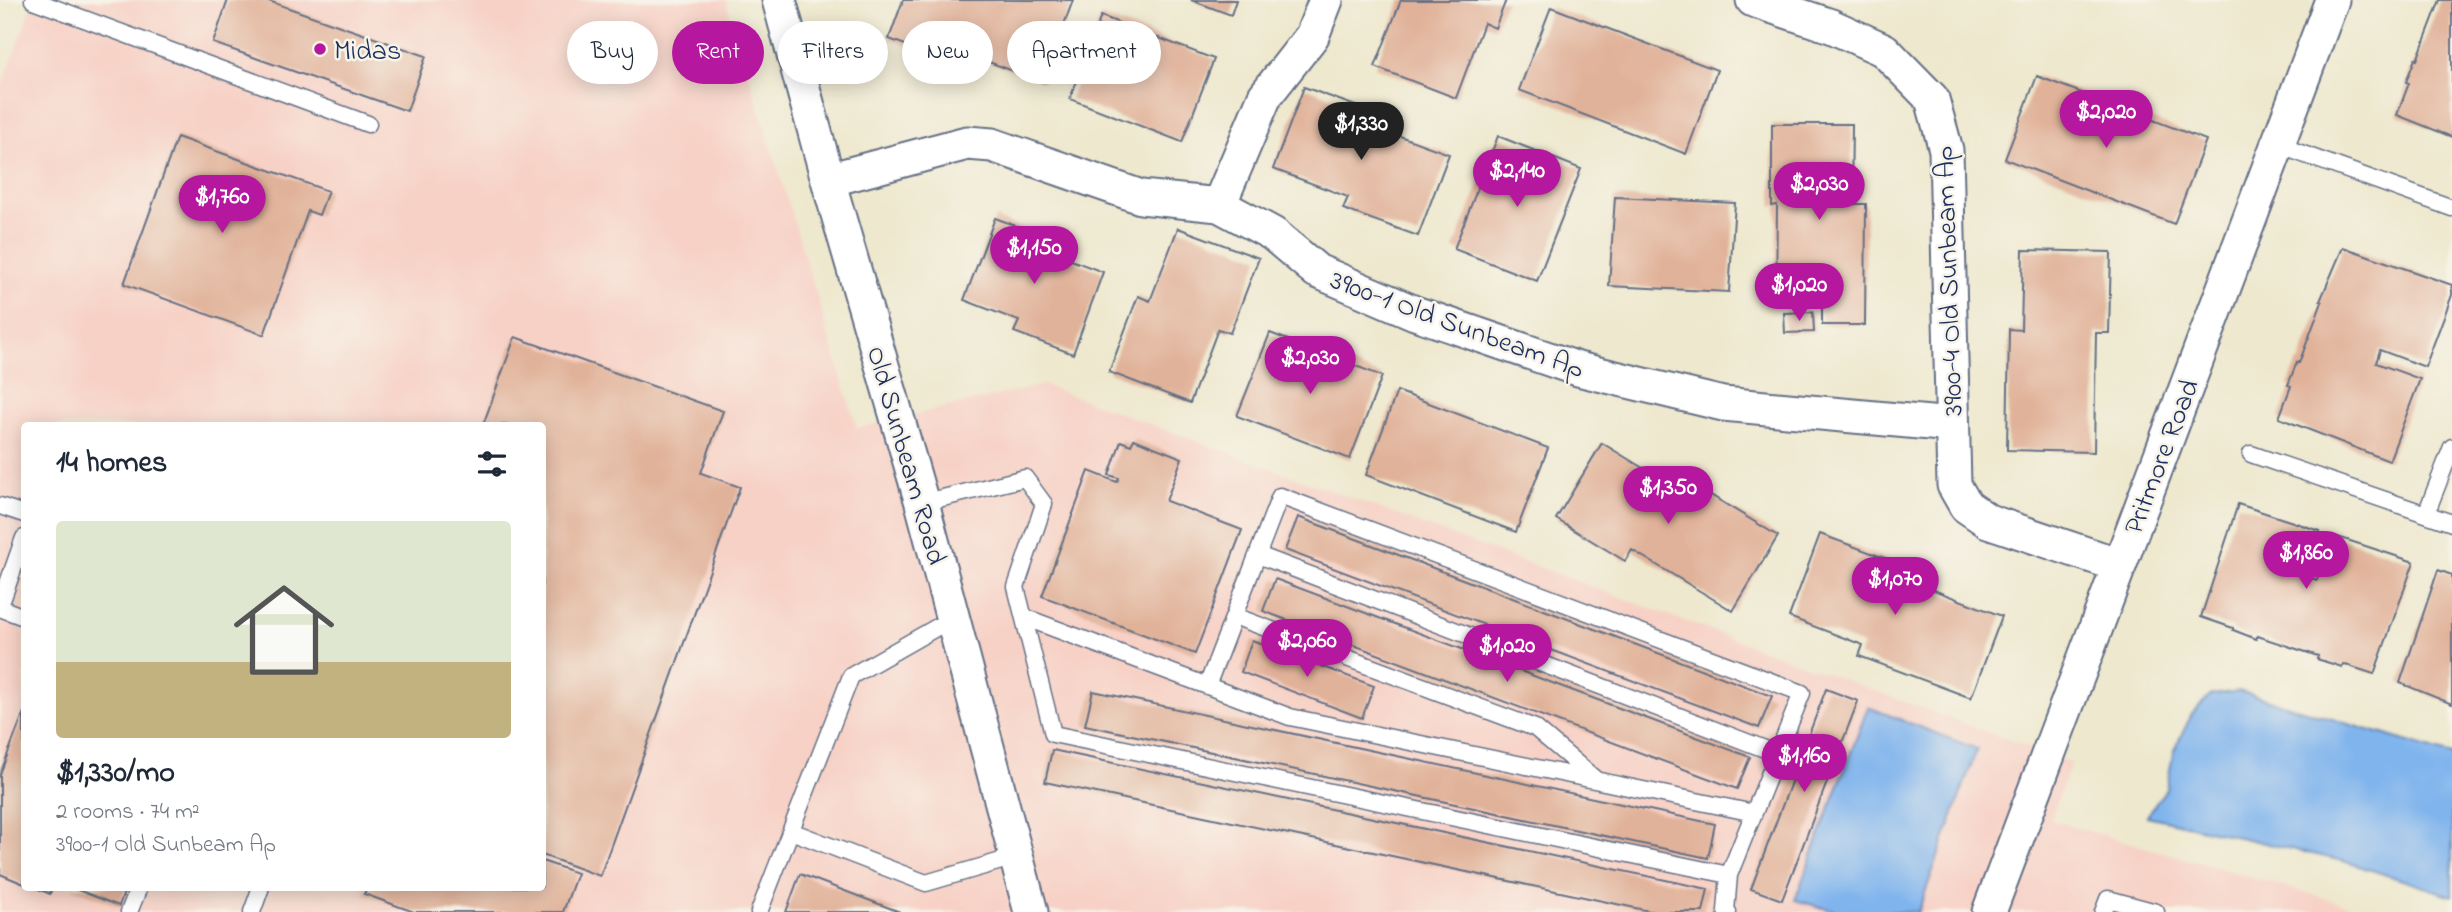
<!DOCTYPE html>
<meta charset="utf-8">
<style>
:root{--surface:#fff;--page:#f2f2f3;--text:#1f2937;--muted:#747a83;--line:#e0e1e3;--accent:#b5179e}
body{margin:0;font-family:"Indie Flower",sans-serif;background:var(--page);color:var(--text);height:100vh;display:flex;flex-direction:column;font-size:26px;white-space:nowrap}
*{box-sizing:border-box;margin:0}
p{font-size:23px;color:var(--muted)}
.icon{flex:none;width:38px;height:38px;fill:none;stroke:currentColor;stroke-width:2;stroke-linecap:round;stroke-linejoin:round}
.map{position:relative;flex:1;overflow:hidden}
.side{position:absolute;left:21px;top:422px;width:525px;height:469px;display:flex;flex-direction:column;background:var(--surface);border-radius:7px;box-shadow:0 4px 18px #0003}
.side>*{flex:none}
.hud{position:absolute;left:567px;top:21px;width:665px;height:63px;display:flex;gap:14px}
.price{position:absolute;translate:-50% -60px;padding:0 16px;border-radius:24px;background:var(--accent);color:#fff;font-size:23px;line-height:46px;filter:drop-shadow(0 2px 4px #0008)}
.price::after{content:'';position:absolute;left:50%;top:42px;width:21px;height:16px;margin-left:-10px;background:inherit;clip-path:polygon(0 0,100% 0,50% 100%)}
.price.current{background:#222;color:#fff}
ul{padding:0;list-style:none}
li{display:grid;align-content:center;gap:14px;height:371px;padding:0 35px}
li+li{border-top:2px solid var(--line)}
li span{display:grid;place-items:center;height:217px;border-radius:7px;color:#555}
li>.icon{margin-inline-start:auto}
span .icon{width:126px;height:126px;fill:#fffc;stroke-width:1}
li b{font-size:30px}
h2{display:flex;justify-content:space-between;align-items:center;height:84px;padding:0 35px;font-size:30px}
.tag{padding:0 24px;border-radius:32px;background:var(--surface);box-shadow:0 4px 18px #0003;font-size:24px;line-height:63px}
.tag.current{background:var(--accent);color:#fff}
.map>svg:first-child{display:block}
.built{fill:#f7d1c6;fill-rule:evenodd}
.water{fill:#7fb4ed;stroke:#4d72a6;stroke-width:2}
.building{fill:#e1b29a}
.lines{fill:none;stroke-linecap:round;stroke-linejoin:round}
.lane-casing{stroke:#657085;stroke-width:19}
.street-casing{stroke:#657085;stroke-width:37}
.lane{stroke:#fff;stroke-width:16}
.street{stroke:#fff;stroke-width:33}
.poi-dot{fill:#b5179e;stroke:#f7f3e8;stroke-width:2.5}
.labels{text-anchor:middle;stroke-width:5;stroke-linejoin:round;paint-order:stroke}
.poi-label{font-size:28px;fill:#1b2f5e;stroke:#f7f3e8;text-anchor:start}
.street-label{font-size:28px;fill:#1b2f5e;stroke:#f7f3e8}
</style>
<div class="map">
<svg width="2452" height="912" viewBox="0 0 2452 912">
<rect width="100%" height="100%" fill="#f7f3e8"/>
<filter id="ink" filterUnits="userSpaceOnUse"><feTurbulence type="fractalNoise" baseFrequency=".0143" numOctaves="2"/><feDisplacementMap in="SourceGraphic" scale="14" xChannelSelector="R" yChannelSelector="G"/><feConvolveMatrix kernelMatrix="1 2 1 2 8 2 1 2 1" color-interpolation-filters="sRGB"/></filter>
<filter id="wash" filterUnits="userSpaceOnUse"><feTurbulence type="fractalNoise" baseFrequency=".00686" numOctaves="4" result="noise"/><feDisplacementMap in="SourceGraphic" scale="28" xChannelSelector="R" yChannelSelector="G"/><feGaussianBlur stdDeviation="1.57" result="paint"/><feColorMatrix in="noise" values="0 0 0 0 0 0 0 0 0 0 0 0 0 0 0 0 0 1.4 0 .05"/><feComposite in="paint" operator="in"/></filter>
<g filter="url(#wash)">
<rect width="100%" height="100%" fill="#eee8ce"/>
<path class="built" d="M34,0H726L857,428L1044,385L2071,763L2050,820L2373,912H0V90ZM24,425H542V887H24Z"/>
<path class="water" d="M2239,691L2452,755V896L2343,861L2147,816L2166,789L2174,750L2192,714L2211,695Z
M1868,707L1977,749L1918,912H1839L1795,900Z"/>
<g id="blocks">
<path class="building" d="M228,0H266L426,56L407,111L213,43Z
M903,0H1073L1043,82L970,55L965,67L889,39Z
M1191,0H1236L1231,15Z
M1401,0H1506L1495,28L1484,23L1456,98L1375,67Z
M2440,0H2452V137L2397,115L2409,83L2406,82L2415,59L2417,60Z
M1551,7L1717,70L1686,154L1519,90Z
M1101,16L1214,59L1182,142L1070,99Z
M2037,76L2206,140L2174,224L2005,159Z
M1304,87L1380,115L1375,127L1449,154L1418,236L1343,209L1348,197L1273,169Z
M1772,124H1852L1851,204H1866L1865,325H1822V304H1776L1777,205L1772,206Z
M1498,136L1581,169L1537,281L1454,249Z
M177,137L328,191L319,215L308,211L264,335L124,284Z
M1615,197L1735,203L1729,292L1609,286Z
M995,218L1052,239L1047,251L1103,272L1073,354L1014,332L1019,321L964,300Z
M1178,228L1259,258L1230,333L1218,329L1190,403L1109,372L1138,296L1150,301Z
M2343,247L2452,285V295L2425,367L2380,350L2376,363L2420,379L2389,461L2279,418L2291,386L2288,385L2297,362L2299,363L2322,302L2320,301Z
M2023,250L2111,252L2109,333H2096L2094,452L2007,450L2009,329L2021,330Z
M1813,312L1814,332L1785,333L1784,313Z
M1270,333L1382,376L1350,459L1237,416Z
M515,337L723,411L701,473L740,487L600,876L542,855V425H483Z
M1397,391L1548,448L1516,532L1366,475Z
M1134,439L1182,458L1166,501L1242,530L1195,654L1042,596L1089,471L1117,482L1119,478L1109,475L1121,441L1131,445Z
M1602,443L1669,484L1676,474L1778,536L1733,611L1632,550L1625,561L1556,519Z
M2238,504L2320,531L2305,576L2317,580L2332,535L2414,562L2374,674L2343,664L2342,667L2317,659L2318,656L2257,636L2256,639L2233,630V628L2201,617Z
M1298,517L1772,696L1759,728L1285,550Z
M1820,534L1896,562L1891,574L2002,616L1971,698L1859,656L1863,645L1789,617Z
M2438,570L2452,575V704L2400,683Z
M1275,579L1750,757L1737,789L1263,611Z
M1252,640L1374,686L1362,718L1241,672Z
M1826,689L1858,701L1782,900L1751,889Z
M1093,691L1715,824L1708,858L1085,725Z
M24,712V884L0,874V774Z
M1052,750L1708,889L1703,912H1654L1045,782Z
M542,861L577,873L563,912H414L364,894L366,890L359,887H542Z
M800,874L900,912H786Z
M34,887H52L50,894Z
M70,887H126L119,906Z"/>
</g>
</g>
<g filter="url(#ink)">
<use href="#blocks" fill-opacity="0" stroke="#657085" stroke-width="2"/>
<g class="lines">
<defs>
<path id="lane" d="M33,0L368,124
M2278,145L2452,208
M2251,454L2452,523
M922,503L1025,478L1044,504L1016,587L1053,734L1729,875L1726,911L1728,912
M0,506L24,514
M2426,514L2452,447
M1258,555L1778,754
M0,606L24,538
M0,608L24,617
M1234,616L1535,728L1595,779
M1024,617L1290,717L1754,813
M1207,686L1280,496L1802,693L1729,875
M791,831L926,883L1015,857
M129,912L139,887
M252,912L261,887
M759,912L851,676L953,618
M2103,912L2108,899L2156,912"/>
<path id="street" d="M779,0L828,180L922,503L1031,912
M1753,0L1831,26L1884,50L1932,99L1946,150L1954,485L1966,506L1988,521L2119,565
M828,180L967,143L992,145L1141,197L1219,205L1273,234L1317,271L1415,313L1578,369L1723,404L1952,425
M1219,205L1265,96L1312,36L1326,0
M1989,912L2332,0"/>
</defs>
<use href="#lane" class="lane-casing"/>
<use href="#street" class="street-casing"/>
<use href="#lane" class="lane"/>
<use href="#street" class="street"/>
</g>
</g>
<circle class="poi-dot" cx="320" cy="49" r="7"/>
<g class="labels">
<g class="poi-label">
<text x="334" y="59">Midas</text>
</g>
<g class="street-label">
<text transform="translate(1947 281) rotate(-92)" y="10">3900-4 Old Sunbeam Ap</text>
<text transform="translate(1458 323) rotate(20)" y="10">3900-1 Old Sunbeam Ap</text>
<text transform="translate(908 455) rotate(74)" y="10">Old Sunbeam Road</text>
<text transform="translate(2160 456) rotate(-69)" y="10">Pritmore Road</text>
</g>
</g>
</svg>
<b class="price" style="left:2106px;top:150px">$2,020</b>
<b class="price current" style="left:1361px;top:162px">$1,330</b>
<b class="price" style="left:1517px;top:209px">$2,140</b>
<b class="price" style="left:1819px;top:222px">$2,030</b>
<b class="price" style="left:222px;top:235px">$1,760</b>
<b class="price" style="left:1034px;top:286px">$1,150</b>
<b class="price" style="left:1799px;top:323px">$1,020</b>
<b class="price" style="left:1310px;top:396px">$2,030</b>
<b class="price" style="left:1668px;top:526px">$1,350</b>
<b class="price" style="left:2306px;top:591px">$1,860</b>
<b class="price" style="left:1895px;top:617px">$1,070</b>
<b class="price" style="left:1307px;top:679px">$2,060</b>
<b class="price" style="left:1507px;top:684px">$1,020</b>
<b class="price" style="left:1804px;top:794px">$1,160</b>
<div class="hud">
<a class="tag">Buy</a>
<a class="tag current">Rent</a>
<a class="tag">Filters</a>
<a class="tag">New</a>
<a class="tag">Apartment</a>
</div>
<section class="side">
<h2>14 homes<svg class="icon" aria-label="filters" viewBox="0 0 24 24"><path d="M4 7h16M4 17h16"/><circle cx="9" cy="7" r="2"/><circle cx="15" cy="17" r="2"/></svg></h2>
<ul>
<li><span style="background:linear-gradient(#dfe7d0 65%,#c2b280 0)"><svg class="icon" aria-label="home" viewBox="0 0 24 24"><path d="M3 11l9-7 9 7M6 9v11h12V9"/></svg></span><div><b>$1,330/mo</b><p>2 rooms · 74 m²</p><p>3900-1 Old Sunbeam Ap</p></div></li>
</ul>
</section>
</div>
